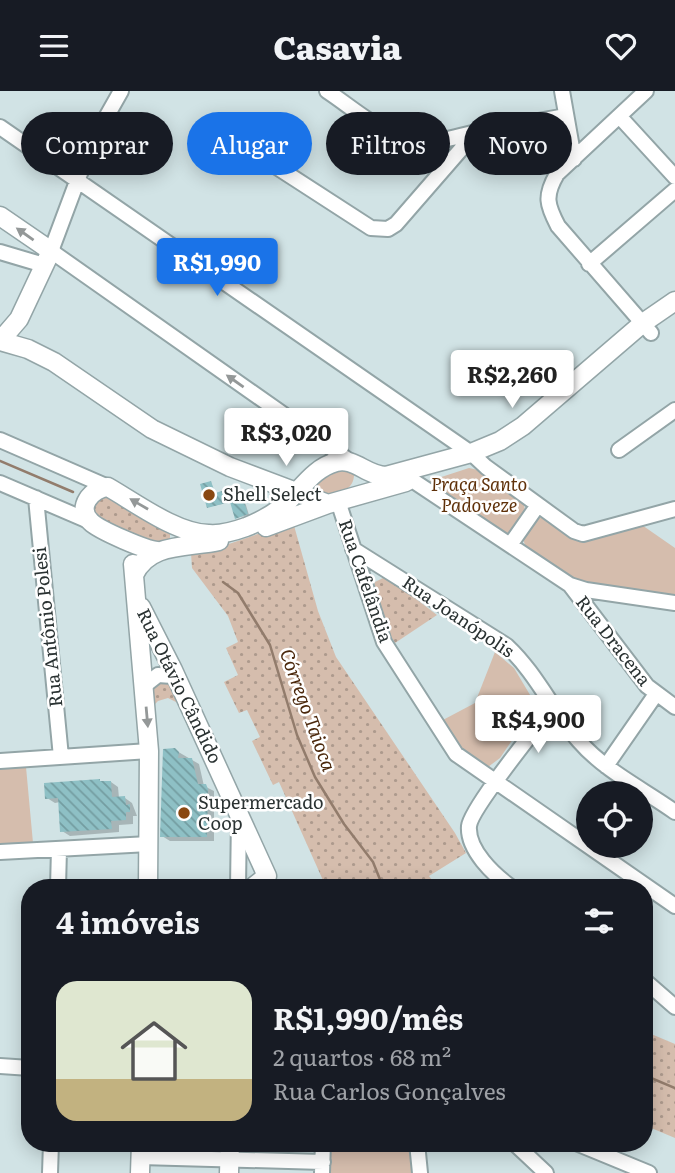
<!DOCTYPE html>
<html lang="pt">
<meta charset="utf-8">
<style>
:root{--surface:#171b24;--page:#242831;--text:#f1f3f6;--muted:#9ea1a6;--accent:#1a73e8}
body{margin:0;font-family:Literata,serif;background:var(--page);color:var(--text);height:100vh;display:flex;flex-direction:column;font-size:26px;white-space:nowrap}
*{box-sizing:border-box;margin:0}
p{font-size:23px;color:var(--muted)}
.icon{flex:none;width:38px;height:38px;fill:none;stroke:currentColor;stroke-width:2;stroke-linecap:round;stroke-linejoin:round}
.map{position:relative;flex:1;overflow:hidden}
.details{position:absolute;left:21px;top:788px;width:632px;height:273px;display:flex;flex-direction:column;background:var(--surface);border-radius:28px;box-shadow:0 4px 18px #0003}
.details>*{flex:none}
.hud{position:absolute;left:21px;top:21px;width:634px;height:63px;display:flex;gap:14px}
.controls{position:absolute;left:576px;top:690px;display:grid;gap:14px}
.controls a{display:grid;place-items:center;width:77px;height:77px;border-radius:50%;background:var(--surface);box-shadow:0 4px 18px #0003;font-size:35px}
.price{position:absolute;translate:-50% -60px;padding:0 16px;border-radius:7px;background:#fff;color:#222;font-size:23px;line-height:46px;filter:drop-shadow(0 2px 4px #0008)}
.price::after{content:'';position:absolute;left:50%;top:42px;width:21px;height:16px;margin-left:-10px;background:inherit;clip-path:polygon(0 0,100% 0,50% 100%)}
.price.on{background:var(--accent);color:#fff}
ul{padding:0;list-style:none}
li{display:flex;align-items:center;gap:21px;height:175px;padding:0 35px}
li span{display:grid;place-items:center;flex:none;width:196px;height:140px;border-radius:21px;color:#555}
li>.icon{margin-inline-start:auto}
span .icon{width:84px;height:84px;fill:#fffc;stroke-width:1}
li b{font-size:30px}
h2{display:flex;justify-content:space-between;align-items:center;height:84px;padding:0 35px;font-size:30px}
.tag{padding:0 24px;border-radius:32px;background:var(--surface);box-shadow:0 4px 18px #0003;font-size:24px;line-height:63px}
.tag.on{background:var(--accent);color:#fff}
header{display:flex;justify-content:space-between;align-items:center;height:91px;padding:0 35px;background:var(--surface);font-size:32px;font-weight:800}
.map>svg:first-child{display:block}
.grass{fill:url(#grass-dots)}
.green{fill:#d5bdad}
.shadow{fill:#0003}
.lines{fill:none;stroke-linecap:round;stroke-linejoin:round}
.stream{stroke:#927c6c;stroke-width:2.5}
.building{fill:url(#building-back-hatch)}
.minor-casing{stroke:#93a5a7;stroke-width:18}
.major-casing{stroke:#93a5a7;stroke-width:21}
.minor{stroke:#fff;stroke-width:14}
.major{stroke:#fff;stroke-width:18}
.oneway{fill:#949898}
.poi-dot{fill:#894811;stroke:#fff;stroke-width:2.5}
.labels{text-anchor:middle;stroke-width:5;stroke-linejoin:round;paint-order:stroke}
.park-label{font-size:18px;font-style:italic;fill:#5f310a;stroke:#fff}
.poi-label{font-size:18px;fill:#2a3232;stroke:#fff;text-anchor:start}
.street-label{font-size:18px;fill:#2a3232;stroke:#fff}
.water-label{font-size:19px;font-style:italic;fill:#4b280c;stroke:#fff}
</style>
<header><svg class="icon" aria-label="menu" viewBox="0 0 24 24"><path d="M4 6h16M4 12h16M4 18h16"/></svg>Casavia<svg class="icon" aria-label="heart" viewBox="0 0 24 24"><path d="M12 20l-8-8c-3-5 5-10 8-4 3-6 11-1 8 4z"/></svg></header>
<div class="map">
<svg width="675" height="1082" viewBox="0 0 675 1082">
<defs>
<pattern id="grass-dots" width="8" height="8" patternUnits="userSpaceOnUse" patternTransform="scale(1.75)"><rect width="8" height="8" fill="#d5bdad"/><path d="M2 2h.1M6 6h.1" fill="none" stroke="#ad9a8d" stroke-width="1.8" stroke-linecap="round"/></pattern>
<pattern id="building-back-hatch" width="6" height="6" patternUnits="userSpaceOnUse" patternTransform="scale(1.75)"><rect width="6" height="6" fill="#8ec0c5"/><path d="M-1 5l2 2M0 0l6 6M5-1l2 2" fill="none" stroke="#749da1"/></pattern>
</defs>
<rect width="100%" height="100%" fill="#d1e3e5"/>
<path class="grass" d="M106,401L170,438V448L154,453L100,430L92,422L94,408Z
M293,431L318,520L336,566L455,742L466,762L429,785L437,796H326L279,691L273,694L252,650L260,646L247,619L239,622L224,591L238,584L226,557L238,551L228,525L192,477L191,462L220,456Z
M383,487L390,488L437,524L395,552C387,540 370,505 375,491Z
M166,590L171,593L180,613L168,607L158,610L152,616L151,593Z
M644,940L675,953V1047L644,1034Z"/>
<path class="green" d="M335,374L354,382C355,405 327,404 311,401L310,392Z
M469,377L478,379L524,413L525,421L510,443H502L426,391Z
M538,427H545L575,447L639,432L675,457V506L575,489L525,455L523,446L534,429Z
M495,561L514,577L536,614L500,667L488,676C464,673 453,648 441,630L475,612Z
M26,676L33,752L0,753V678Z
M328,1052H411L413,1082H327Z"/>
<path class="shadow" d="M211,392L216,403L241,398L249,424L236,427L232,411L208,416Z
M175,659L199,673L204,695L214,700V750H170L162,745Z
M111,691L118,696L119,707H125L132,712L137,725H133V733L119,734V741L70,745L62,740L60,711L55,712L47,707Z"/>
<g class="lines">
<path class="stream" d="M0,370L73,401
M223,491L238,502L270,554L297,644L315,686L344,733L373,771L383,796
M644,984L675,997"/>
</g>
<path class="building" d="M211,390L215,402L239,395L248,423L235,428L230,411L207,417L200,393Z
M175,657L179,661L178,667H192L198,693H206L208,698L207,746H160L163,658Z
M100,688V690H111L112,706L125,705L126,714L130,713V721H126V729L111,730L112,738L60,741L58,707L45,708L44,692Z"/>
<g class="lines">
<defs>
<path id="minor" d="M121,0L91,53L51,160L351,371
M327,0C356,19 390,52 428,51C443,50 460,45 476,41
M562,0L574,68
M646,0L557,83C544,105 547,114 558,135L651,242
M620,26L675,86
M0,36L471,362L486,376L574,440L583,443L675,418
M198,47L214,38L221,40L371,137L388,138L396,133L476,41L566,25
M0,161L44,174
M589,173L675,99
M0,349L108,396
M619,359L675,319
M412,389L570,494L647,595L675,616
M0,392L91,431
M36,407L61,666
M338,410L384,551L456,663L675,815
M510,454L538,414
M353,458L507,555C536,582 553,620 579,650C605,680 643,698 675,721
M570,494L586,499L675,512
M144,595L158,584L172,585L178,590
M0,670L149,660
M606,675L656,603
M0,761L149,753
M58,796L59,758
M238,796L239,725
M511,796C494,784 467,759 469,735C471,717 538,635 553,615
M644,889L675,916
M0,975L30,977
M417,1052L420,1082
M514,1052L546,1082
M576,1052L649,1082
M140,1066L323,1071
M50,1082L51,1052
M322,1082L323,1052"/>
<path id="major" d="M0,125L51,160L19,228L0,250
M0,250L28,258L54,271L152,338L230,376L328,413
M266,436L328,413L406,391
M158,460C147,460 99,439 91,431C75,417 92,397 108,396C136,412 177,443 209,443C222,444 235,440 246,436C261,430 276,422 287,411C303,396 314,377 336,371C354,366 367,385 386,385L471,362L500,350L523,335L643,232L675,210
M133,473L149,660L148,796
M134,484C149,451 188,457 219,450
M141,516L173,579L267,785L253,796
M140,1082L141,1052
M229,1082L230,1052"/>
</defs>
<use href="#minor" class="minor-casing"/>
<use href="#major" class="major-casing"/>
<use href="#minor" class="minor"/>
<use href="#major" class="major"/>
</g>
<defs><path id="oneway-solid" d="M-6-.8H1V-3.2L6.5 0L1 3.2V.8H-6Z" transform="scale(1.75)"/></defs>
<g class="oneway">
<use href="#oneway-solid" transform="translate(25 143) rotate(-145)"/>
<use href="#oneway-solid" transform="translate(235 290) rotate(-145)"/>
<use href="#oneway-solid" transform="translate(139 413) rotate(-150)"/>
<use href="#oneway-solid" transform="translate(147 626) rotate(85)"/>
</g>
<g class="poi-dot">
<circle cx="209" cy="404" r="7"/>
<circle cx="184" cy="722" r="7"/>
</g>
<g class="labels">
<g class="park-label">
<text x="479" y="400">Praça Santo<tspan x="479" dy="21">Padoveze</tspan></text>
</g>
<g class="poi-label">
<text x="223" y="410">Shell Select</text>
<text x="198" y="718">Supermercado<tspan x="198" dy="21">Coop</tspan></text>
</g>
<g class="street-label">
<text transform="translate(365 490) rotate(71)" y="6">Rua Cafelândia</text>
<text transform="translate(458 526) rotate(34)" y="6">Rua Joanópolis</text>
<text transform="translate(48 536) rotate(-96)" y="6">Rua Antônio Polesi</text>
<text transform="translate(613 550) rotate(52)" y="6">Rua Dracena</text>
<text transform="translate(179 595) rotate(64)" y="6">Rua Otávio Cândido</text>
</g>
<g class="water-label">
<text transform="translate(308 619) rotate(70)" y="7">Córrego Taioca</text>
</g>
</g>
</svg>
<div class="controls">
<a><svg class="icon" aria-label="locate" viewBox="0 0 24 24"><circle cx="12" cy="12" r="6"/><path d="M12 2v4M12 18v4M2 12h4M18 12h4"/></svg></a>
</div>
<b class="price on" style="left:217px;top:207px">R$1,990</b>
<b class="price" style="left:512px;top:319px">R$2,260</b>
<b class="price" style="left:286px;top:377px">R$3,020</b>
<b class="price" style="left:538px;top:664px">R$4,900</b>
<div class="hud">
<a class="tag">Comprar</a>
<a class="tag on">Alugar</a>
<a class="tag">Filtros</a>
<a class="tag">Novo</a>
</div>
<section class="details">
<h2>4 imóveis<svg class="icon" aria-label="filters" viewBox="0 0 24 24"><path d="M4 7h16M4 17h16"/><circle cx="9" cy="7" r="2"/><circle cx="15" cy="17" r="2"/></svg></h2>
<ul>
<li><span style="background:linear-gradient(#dfe7d0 70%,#c2b280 0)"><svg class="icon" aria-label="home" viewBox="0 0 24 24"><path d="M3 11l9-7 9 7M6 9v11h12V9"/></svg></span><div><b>R$1,990/mês</b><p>2 quartos · 68 m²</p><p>Rua Carlos Gonçalves</p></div></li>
</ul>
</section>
</div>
